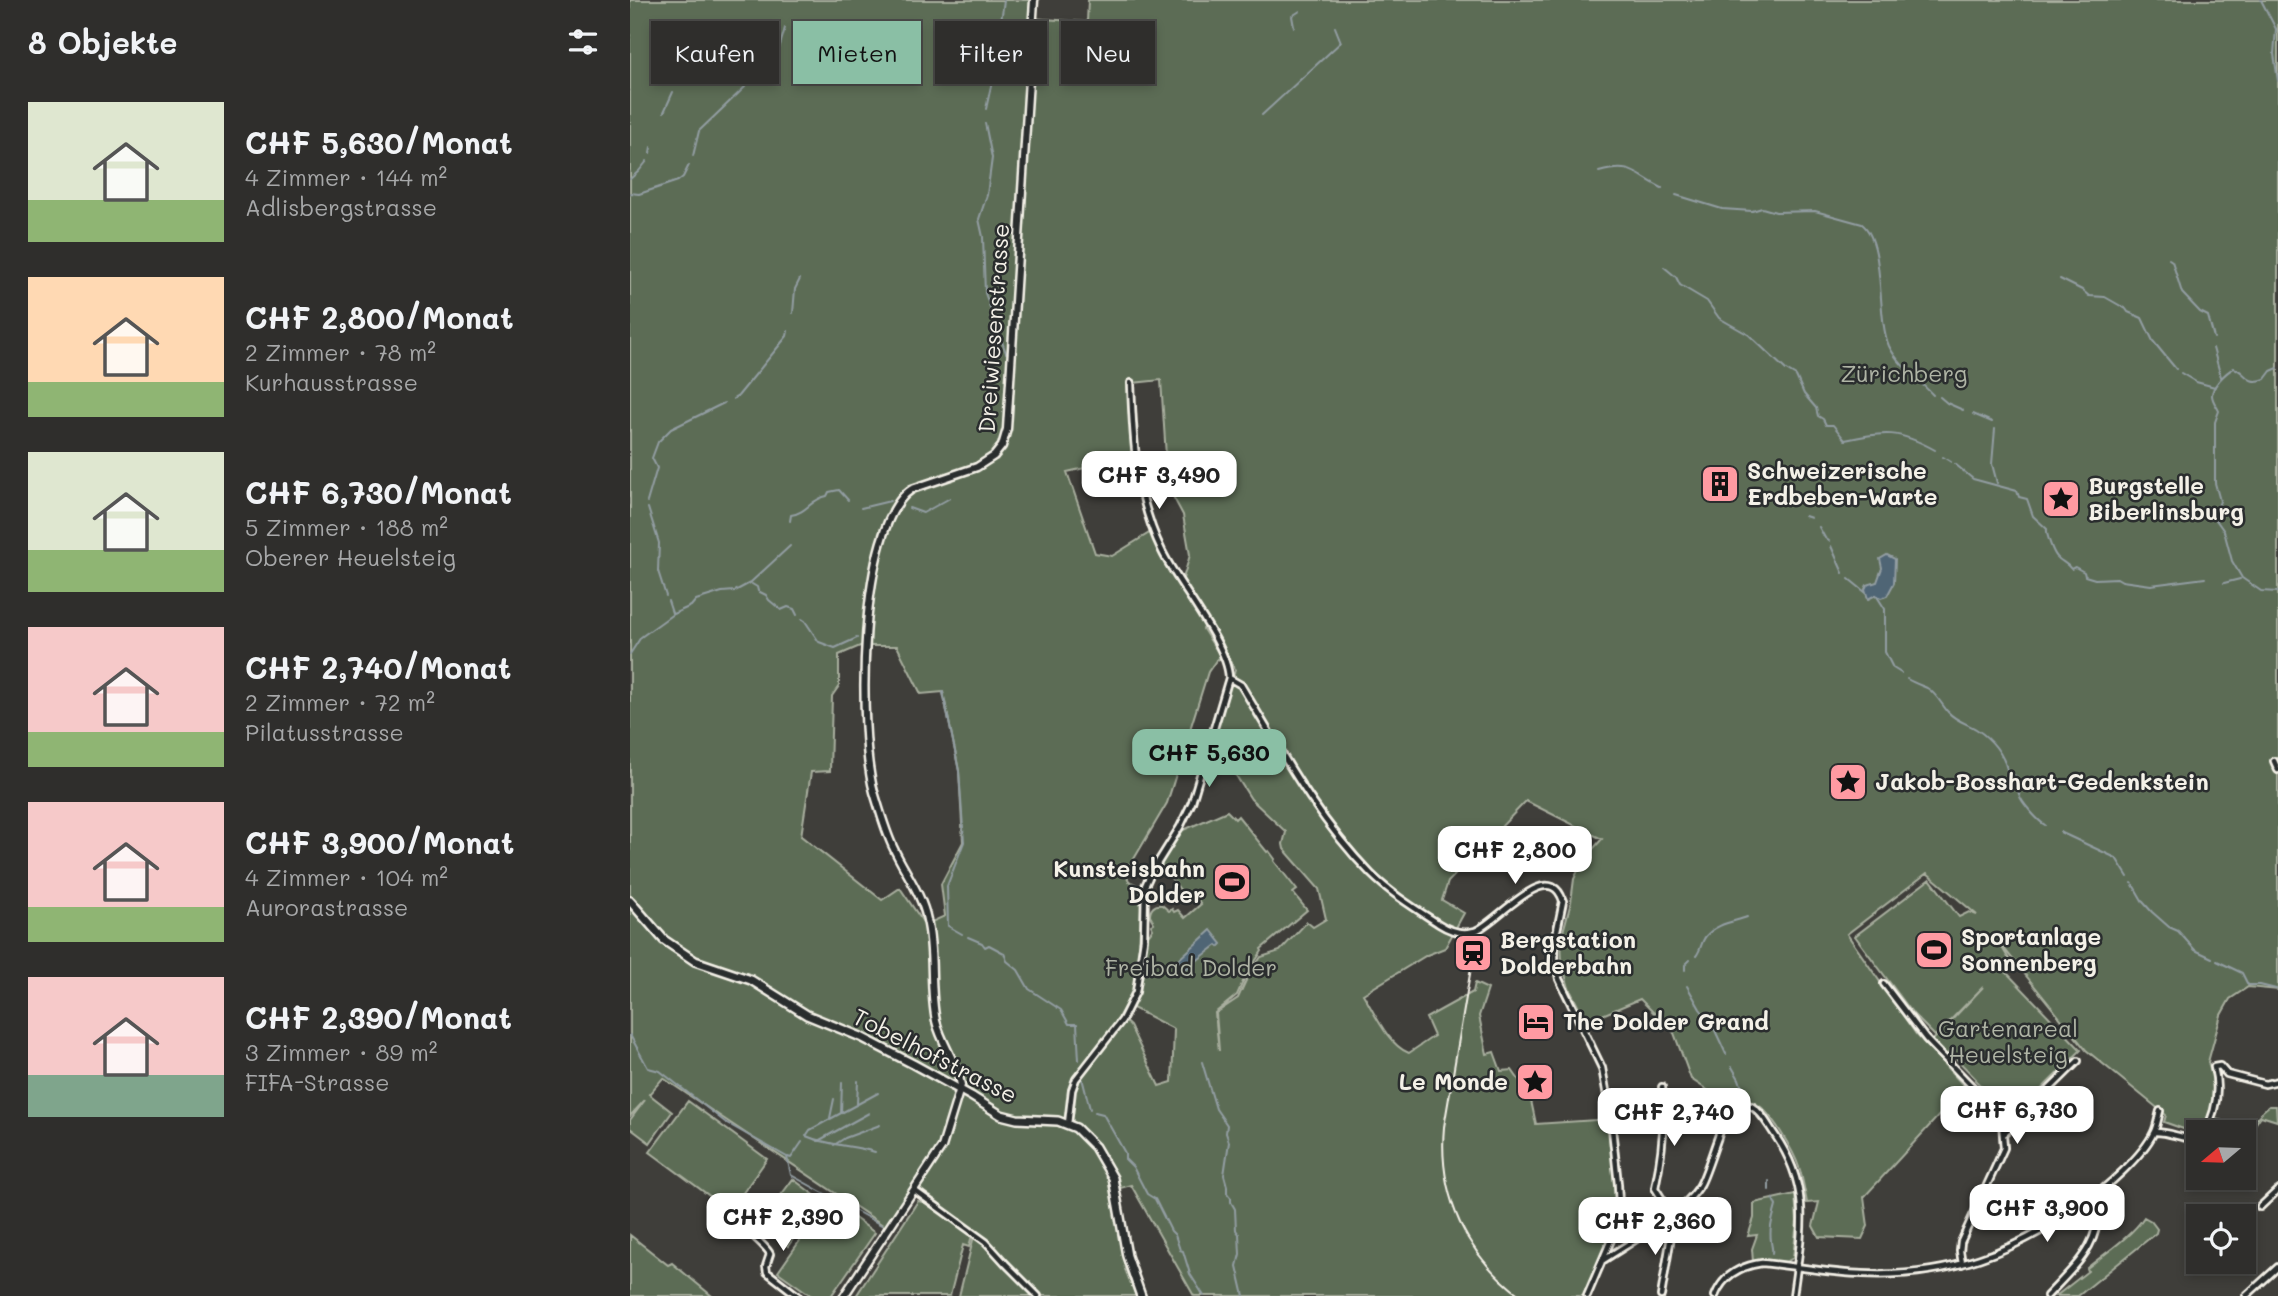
<!DOCTYPE html>
<html lang="de">
<meta charset="utf-8">
<style>
:root{--surface:#2f2e2c;--page:#3b3a38;--text:#f1f3f6;--muted:#a7a8a9;--line:#4a4a48;--accent:#8abfa5}
body{margin:0;font-family:Mali,sans-serif;background:var(--page);color:var(--text);height:100vh;display:flex;flex-direction:column;font-size:26px;white-space:nowrap}
*{box-sizing:border-box;margin:0}
p{font-size:23px;color:var(--muted)}
.icon{flex:none;width:38px;height:38px;fill:none;stroke:currentColor;stroke-width:2;stroke-linecap:round;stroke-linejoin:round}
.map{position:relative;flex:1;overflow:hidden}
.drawer{display:flex;flex-direction:column;background:var(--surface);width:630px}
.drawer>*{flex:none}
.guide{position:absolute;left:21px;top:21px;width:665px;height:63px;display:flex;gap:14px}
.needle{width:46px;rotate:251deg}
.controls{position:absolute;left:1556px;top:1120px;display:grid;gap:14px}
.controls a{display:grid;place-items:center;width:70px;height:70px;border-radius:0px;background:var(--surface);box-shadow:0 4px 10px #0003,0 0 0 2px var(--line);font-size:35px}
.price{position:absolute;translate:-50% -60px;padding:0 16px;border-radius:14px;background:#fff;color:#222;font-size:23px;line-height:46px;filter:drop-shadow(0 2px 4px #0008)}
.price::after{content:'';position:absolute;left:50%;top:42px;width:21px;height:16px;margin-left:-10px;background:inherit;clip-path:polygon(0 0,100% 0,50% 100%)}
.price.on{background:var(--accent);color:#111}
ul{padding:0;list-style:none}
li{display:flex;align-items:center;gap:21px;height:175px;padding:0 28px}
li span{display:grid;place-items:center;flex:none;width:196px;height:140px;border-radius:0px;color:#555}
li>.icon{margin-inline-start:auto}
span .icon{width:84px;height:84px;fill:#fffc;stroke-width:1}
li b{font-size:30px}
h2{display:flex;justify-content:space-between;align-items:center;height:84px;padding:0 28px;font-size:30px}
.pill{padding:0 24px;border-radius:0px;background:var(--surface);box-shadow:0 4px 10px #0003,0 0 0 2px var(--line);font-size:24px;line-height:63px}
.pill.on{background:var(--accent);color:#111}
main{display:flex;flex:1;min-height:0}
.map>svg:first-child{display:block}
.green{fill:#5c6c55;stroke:#a8ae9e;stroke-width:2;fill-rule:evenodd}
.water{fill:#506574;stroke:#929da2;stroke-width:2}
.lines{fill:none;stroke-linecap:round;stroke-linejoin:round}
.stream{stroke:#929da2;stroke-width:2}
.minor-casing{stroke:#f4f1e8;stroke-width:10}
.tertiary-casing{stroke:#f4f1e8;stroke-width:11}
.secondary-casing{stroke:#f4f1e8;stroke-width:12}
.minor{stroke:#2a2d2e;stroke-width:4.5}
.tertiary{stroke:#2a2d2e;stroke-width:6}
.secondary{stroke:#2a2d2e;stroke-width:7}
.rail{stroke:#f4f1e8;stroke-width:2}
.labels{text-anchor:middle;stroke-width:5;stroke-linejoin:round;paint-order:stroke}
.street-label{font-size:23px;fill:#f4f1e8;stroke:#2a2d2e}
.park-label{font-size:23px;fill:#b0b5a6;stroke:#2a2d2e}
.poi-label{font-size:23px;font-weight:bold;fill:#f4f1e8;stroke:#2a2d2e;text-anchor:start}
</style>
<main>
<section class="drawer">
<h2>8 Objekte<svg class="icon" aria-label="filters" viewBox="0 0 24 24"><path d="M4 7h16M4 17h16"/><circle cx="9" cy="7" r="2"/><circle cx="15" cy="17" r="2"/></svg></h2>
<ul>
<li><span style="background:linear-gradient(#dfe7d0 70%,#8fb573 0)"><svg class="icon" aria-label="home" viewBox="0 0 24 24"><path d="M3 11l9-7 9 7M6 9v11h12V9"/></svg></span><div><b>CHF 5,630/Monat</b><p>4 Zimmer · 144 m²</p><p>Adlisbergstrasse</p></div></li>
<li><span style="background:linear-gradient(#ffd9b3 75%,#8fb573 0)"><svg class="icon" aria-label="home" viewBox="0 0 24 24"><path d="M3 11l9-7 9 7M6 9v11h12V9"/></svg></span><div><b>CHF 2,800/Monat</b><p>2 Zimmer · 78 m²</p><p>Kurhausstrasse</p></div></li>
<li><span style="background:linear-gradient(#dfe7d0 70%,#8fb573 0)"><svg class="icon" aria-label="home" viewBox="0 0 24 24"><path d="M3 11l9-7 9 7M6 9v11h12V9"/></svg></span><div><b>CHF 6,730/Monat</b><p>5 Zimmer · 188 m²</p><p>Oberer Heuelsteig</p></div></li>
<li><span style="background:linear-gradient(#f6c9c9 75%,#8fb573 0)"><svg class="icon" aria-label="home" viewBox="0 0 24 24"><path d="M3 11l9-7 9 7M6 9v11h12V9"/></svg></span><div><b>CHF 2,740/Monat</b><p>2 Zimmer · 72 m²</p><p>Pilatusstrasse</p></div></li>
<li><span style="background:linear-gradient(#f6c9c9 75%,#8fb573 0)"><svg class="icon" aria-label="home" viewBox="0 0 24 24"><path d="M3 11l9-7 9 7M6 9v11h12V9"/></svg></span><div><b>CHF 3,900/Monat</b><p>4 Zimmer · 104 m²</p><p>Aurorastrasse</p></div></li>
<li><span style="background:linear-gradient(#f6c9c9 70%,#7fa58c 0)"><svg class="icon" aria-label="home" viewBox="0 0 24 24"><path d="M3 11l9-7 9 7M6 9v11h12V9"/></svg></span><div><b>CHF 2,390/Monat</b><p>3 Zimmer · 89 m²</p><p>FIFA-Strasse</p></div></li>
</ul>
</section>
<div class="map">
<svg width="1648" height="1296" viewBox="0 0 1648 1296">
<rect width="100%" height="100%" fill="#3f3e3a"/>
<filter id="ink" filterUnits="userSpaceOnUse"><feTurbulence type="fractalNoise" baseFrequency=".0143" numOctaves="2"/><feDisplacementMap in="SourceGraphic" scale="14" xChannelSelector="R" yChannelSelector="G"/><feConvolveMatrix kernelMatrix="1 2 1 2 8 2 1 2 1" color-interpolation-filters="sRGB"/></filter>
<g filter="url(#ink)">
<path class="green" d="M0,0H401L400,18L457,22L458,0H1648V990L1618,987L1600,999L1591,1015L1578,1062L1581,1073L1586,1077L1581,1111L1572,1132H1568L1567,1136L1562,1137V1132L1534,1122L1536,1115L1456,1050L1368,941L1382,964L1376,972L1451,1050L1380,1120L1370,1105L1345,1080L1346,1079L1320,1052L1316,1055L1302,1041L1353,987L1305,1036L1284,1015L1225,936L1300,879L1329,917L1339,912L1347,915L1297,873L1217,934L1286,1034L1335,1087L1234,1197L1238,1226L1232,1239L1189,1237L1183,1226L1189,1202L1177,1203C1175,1192 1173,1181 1170,1170C1165,1154 1139,1106 1122,1102C1115,1099 1107,1102 1100,1105L1061,1079L1044,1033L1010,999L956,1022L939,988L932,964L931,939L941,902L944,879L953,860L972,839L896,801L818,882L812,900L834,913L815,948L797,955L733,994C744,1012 758,1045 779,1053L804,1036L796,1018L843,992L845,983L858,989L849,1016L857,1054L864,1052L871,1071L882,1070L900,1096L906,1124L981,1119C984,1151 992,1186 986,1218C981,1245 967,1271 956,1296H564L501,1185L483,1190L495,1269L506,1296H411L358,1241L285,1185L256,1227L33,1078L19,1094L42,1112L20,1143L0,1128V1120L15,1100L0,1116ZM531,380L538,487L553,515L560,555L552,582L549,585L537,566L521,532L482,556L465,553L437,472L504,457L510,471L503,383ZM578,623L605,670L584,741L621,799L656,832L653,844L654,849L689,889L696,919L683,927L677,922L650,951L631,957L618,976L608,998L586,1013L589,1051L585,1013L607,995L616,975L632,951L631,949L677,910L663,893L667,890L644,861L645,859L639,851L637,852L608,816L605,819L597,811L551,831L532,862V866L554,895L558,897L564,895L571,904L555,918L548,910L544,912L542,909L539,911L532,905C524,904 520,909 520,916L524,923L521,925L523,929L515,939L511,978L501,1007L544,1029L542,1082L529,1086L500,1026L489,1016L502,993L508,969L512,888L499,881L491,864H501L537,803L578,672L587,659L590,660L589,654L573,629ZM230,646H267L291,694L313,692L329,771L333,842L311,884L315,916L295,925L270,888L252,900L171,836L181,772L200,771L202,696L209,686V655Z
M58,1101L137,1159L100,1211L20,1152Z
M1639,1106H1646L1647,1121L1631,1116L1619,1133L1616,1144L1614,1142V1132H1598L1594,1128L1595,1125L1591,1123L1586,1132H1577L1583,1119C1593,1119 1611,1131 1622,1122C1629,1117 1630,1112 1639,1106Z
M163,1179L191,1200L158,1246L129,1225Z
M1165,1194L1167,1221L1163,1258L1154,1263L1123,1262L1122,1249L1127,1235L1118,1236L1124,1218V1203Z
M199,1199L245,1233L201,1296H182L148,1272Z
M288,1201L297,1203L342,1235L339,1247L333,1245L320,1296H226Z
M1514,1217L1521,1221L1527,1229L1526,1233L1448,1296H1426L1458,1271L1457,1268C1474,1254 1503,1235 1514,1217Z
M0,1235L38,1265L42,1263L82,1296H0Z
M344,1236L355,1244L372,1265L405,1296H329Z"/>
<path class="water" d="M1257,555L1265,559L1264,583L1257,596L1251,598L1246,595L1238,599L1235,589L1237,585L1247,582L1252,568L1250,559Z
M581,930L592,944L589,947L587,945L556,969L548,960Z"/>
<g class="lines">
<path class="stream" d="M1631,0L1646,29L1644,54L1648,81
M664,27L662,16L670,11
M139,63L149,49L155,28
M117,75L131,67
M356,109L364,72L374,0
M34,112L43,92
M632,115L711,42L705,27
M355,123L362,158L357,195L349,219L353,237L355,293L376,353
M20,153L21,147
M63,156L69,131L115,87
M969,172C1003,163 1004,174 1032,188
M0,179L9,171L17,161
M0,193L9,194L48,181L53,177L59,165
M1046,195L1092,209L1122,211L1132,208L1146,212L1185,211L1232,224C1256,243 1246,316 1259,346C1268,365 1289,380 1303,395
M1539,259L1542,261L1552,293L1570,312L1578,316L1584,338
M1034,267L1046,277L1050,285L1077,301L1089,318L1119,335L1156,370L1166,376L1174,394L1186,408L1188,416L1193,419L1196,425H1203L1215,440C1254,431 1269,430 1305,450
M1430,279L1452,290L1459,296L1475,297L1496,309L1498,312L1512,318L1523,341L1546,369
M163,313L165,289L170,279
M1583,348L1591,377
M1648,368L1641,371L1635,379C1616,386 1618,373 1604,368C1596,372 1582,386 1582,395C1582,401 1587,406 1589,411L1585,422V483L1590,501L1584,517L1594,531L1602,561L1612,578L1631,591L1648,592
M1551,373L1566,382L1585,387
M1310,397L1317,403L1333,410
M103,399L108,396L157,336L158,331
M1343,414L1362,422
M1365,429L1362,464L1367,483
M1313,457L1321,462
M1325,464L1343,479L1387,491L1389,497L1397,499L1403,516L1417,529C1416,534 1423,553 1427,557C1431,562 1437,563 1441,569L1445,567L1454,572L1455,576L1465,579L1487,578L1492,581L1521,585L1575,578
M17,502L27,468L22,458L28,442L41,429L94,403
M18,508L29,543L28,571L36,596
M231,508L260,501
M279,508L293,513L320,498
M1175,516L1181,518
M160,521L161,515C177,513 182,498 197,496L199,492L209,490L218,500
M1189,527L1195,538L1199,541
M1201,546L1213,573
M1219,579L1235,592
M1594,583L1610,579
M122,584L127,587L128,591L136,595L139,600L151,610L158,607L164,609L167,615
M1246,595L1255,609V652L1263,668L1271,673
M38,601L42,613
M172,619L175,621L189,642L205,648L227,638
M0,654L11,637L43,614L61,606L66,600L92,592L105,591L120,583L160,546
M1277,679C1284,683 1290,685 1297,688C1306,693 1312,705 1318,712C1326,721 1338,724 1346,729C1363,740 1373,753 1378,772L1387,777C1388,783 1386,788 1389,794C1391,802 1408,821 1415,825
M313,692L329,771L334,842L317,886L318,926L332,934
M1430,832L1486,858L1498,877
M1502,883L1513,902L1522,912L1539,927L1548,931L1565,950L1582,958
M338,937L352,943L355,947L359,945L374,953L377,961L388,970L399,989L431,1010L439,1024H447L449,1060
M1066,956C1071,950 1071,942 1076,936C1087,923 1104,922 1117,917
M1587,961L1612,973L1618,985H1630L1646,989
M1055,970V965L1060,960
M1057,986L1070,1009L1082,1024L1096,1054
M0,1035L18,1068L30,1071L95,1122L157,1157L161,1175L253,1226
M572,1062L586,1109L597,1125L596,1133L599,1142L594,1175L597,1186V1193L601,1198V1202L605,1209L606,1230L609,1234L610,1254L607,1266L614,1296
M1102,1067L1109,1079L1115,1097
M452,1078L460,1109
M227,1104L228,1081
M465,1112L473,1114L495,1153V1159L503,1167L517,1194L525,1199L541,1231L545,1235L550,1250L553,1251L560,1274L574,1296
M211,1113L212,1083
M200,1118L204,1099
M188,1141L239,1113
M204,1145L215,1138L250,1125
M245,1152C222,1145 199,1146 176,1136L180,1130L248,1093
M158,1157L161,1158L172,1142
M1139,1181V1190
M1142,1253C1143,1249 1141,1245 1141,1241C1139,1228 1143,1218 1146,1206L1143,1199"/>
<defs>
<path id="minor" d="M599,678L611,685C650,750 687,819 741,874C760,893 786,909 809,924C820,931 832,935 845,931C866,924 919,856 933,901L925,940V958L929,979L972,1068L981,1119L988,1184L989,1205L981,1240L957,1296
M1644,761L1648,770
M1254,984L1296,1039L1364,1109L1372,1122L1374,1148L1331,1242L1330,1251L1332,1264
M438,1124L442,1090L446,1079L492,1020L506,992L514,939L515,886L520,875L550,827L562,802L599,678C598,644 548,585 532,551C506,498 503,441 501,383
M1524,1132C1539,1131 1553,1140 1568,1139
M1575,1132C1586,1112 1590,1090 1584,1067L1590,1066L1597,1074L1635,1084L1648,1081
M1375,1133L1448,1061
M284,1190L356,1242L376,1264L408,1296
M1630,1207L1648,1190
M118,1232C123,1235 138,1249 140,1254L136,1266L137,1272L168,1296
M972,1261C999,1243 1055,1212 1070,1185C1079,1169 1092,1118 1100,1110C1106,1105 1114,1106 1121,1106C1132,1112 1138,1125 1145,1135C1183,1190 1171,1234 1163,1296
M1031,1296L1044,1218L1025,1188C1032,1155 1036,1120 1032,1087
M1085,1296C1093,1275 1110,1266 1132,1263C1166,1266 1200,1273 1233,1274C1317,1278 1386,1252 1453,1204C1475,1189 1513,1156 1524,1132C1527,1126 1528,1118 1530,1111
M1417,1296C1445,1266 1476,1241 1466,1195
M1616,1296L1648,1267"/>
<path id="tertiary" d="M214,1296L312,1147L331,1085C327,1062 311,1043 306,1021C299,987 305,953 297,920C292,894 274,871 263,847C255,830 250,811 244,792C228,735 227,524 282,489L347,467L364,456L372,446L377,429L404,0"/>
<path id="secondary" d="M0,901L34,940L65,961L121,980L177,1015L231,1037L283,1064L341,1096L371,1115L387,1119L428,1121L446,1128L465,1147L483,1178L497,1256L511,1296"/>
</defs>
<use href="#minor" class="minor-casing"/>
<use href="#tertiary" class="tertiary-casing"/>
<use href="#secondary" class="secondary-casing"/>
<use href="#minor" class="minor"/>
<use href="#tertiary" class="tertiary"/>
<use href="#secondary" class="secondary"/>
<path class="rail" d="M841,968L814,1127C808,1195 836,1256 891,1296"/>
</g>
</g>
<defs>
<symbol id="building-square" viewBox="-11 -11 22 22"><rect x="-9" y="-9" width="18" height="18" rx="4" fill="#ff9aa2" stroke="#2a2d2e"/><path d="M-4-6H4V6H1V3H-1V6H-4ZM-2.5-4.3h1.7v1.8h-1.7ZM.8-4.3h1.7v1.8H.8ZM-2.5-1h1.7V.8h-1.7ZM.8-1h1.7V.8H.8Z" fill="#111"/></symbol>
<symbol id="sight-square" viewBox="-11 -11 22 22"><rect x="-9" y="-9" width="18" height="18" rx="4" fill="#ff9aa2" stroke="#2a2d2e"/><path d="M0-6L1.8-2.2L6-1.7L2.9 1.2L3.7 5.4L0 3.3L-3.7 5.4L-2.9 1.2L-6-1.7L-1.8-2.2Z" fill="#111"/></symbol>
<symbol id="stadium-square" viewBox="-11 -11 22 22"><rect x="-9" y="-9" width="18" height="18" rx="4" fill="#ff9aa2" stroke="#2a2d2e"/><path d="M0-5a6.5 5 0 1 0 0 10a6.5 5 0 1 0 0-10ZM-3.5-1.8h7v3.6h-7Z" fill="#111"/></symbol>
<symbol id="station-square" viewBox="-11 -11 22 22"><rect x="-9" y="-9" width="18" height="18" rx="4" fill="#ff9aa2" stroke="#2a2d2e"/><path d="M-3-6H3Q5-6 5-4V2Q5 4 3 4L4.5 6H3L1.5 4h-3L-3 6H-4.5L-3 4Q-5 4-5 2V-4Q-5-6-3-6ZM-3.5-4v3h7v-3ZM-3.5 1v1.5H-2V1ZM2 1v1.5H3.5V1Z" fill="#111"/></symbol>
<symbol id="hotel-square" viewBox="-11 -11 22 22"><rect x="-9" y="-9" width="18" height="18" rx="4" fill="#ff9aa2" stroke="#2a2d2e"/><path d="M-6-4.5h1.5V1H6V5H4.5V3h-9V5H-6ZM-4 0a1.8 1.8 0 1 1 3.6 0ZM.5 0V-2.5h3Q6-2.5 6 0Z" fill="#111"/></symbol>
</defs>
<g fill-rule="evenodd">
<use href="#building-square" x="1068" y="462" width="44" height="44"/>
<use href="#sight-square" x="1409" y="477" width="44" height="44"/>
<use href="#sight-square" x="1196" y="760" width="44" height="44"/>
<use href="#stadium-square" x="580" y="860" width="44" height="44"/>
<use href="#stadium-square" x="1282" y="928" width="44" height="44"/>
<use href="#station-square" x="821" y="931" width="44" height="44"/>
<use href="#hotel-square" x="884" y="1000" width="44" height="44"/>
<use href="#sight-square" x="883" y="1060" width="44" height="44"/>
</g>
<g class="labels">
<g class="street-label">
<text transform="translate(364 328) rotate(-86)" y="8">Dreiwiesenstrasse</text>
<text transform="translate(305 1056) rotate(27)" y="8">Tobelhofstrasse</text>
</g>
<g class="park-label">
<text x="1274" y="382">Zürichberg</text>
<text x="561" y="976">Freibad Dolder</text>
<text x="1378" y="1037">Gartenareal<tspan x="1378" dy="26">Heuelsteig</tspan></text>
</g>
<g class="poi-label">
<text x="1117" y="479">Schweizerische<tspan x="1117" dy="26">Erdbeben-Warte</tspan></text>
<text x="1458" y="494">Burgstelle<tspan x="1458" dy="26">Biberlinsburg</tspan></text>
<text x="1245" y="790">Jakob-Bosshart-Gedenkstein</text>
<text x="575" y="877" text-anchor="end">Kunsteisbahn<tspan x="575" dy="26">Dolder</tspan></text>
<text x="1331" y="945">Sportanlage<tspan x="1331" dy="26">Sonnenberg</tspan></text>
<text x="870" y="948">Bergstation<tspan x="870" dy="26">Dolderbahn</tspan></text>
<text x="933" y="1030">The Dolder Grand</text>
<text x="878" y="1090" text-anchor="end">Le Monde</text>
</g>
</g>
</svg>
<div class="controls">
<a><svg class="needle" viewBox="-14 -14 28 28"><path d="M0-13l5 13h-10z" fill="#e53935"/><path d="M0 13l5-13h-10z" fill="#a7a8a9"/></svg></a>
<a><svg class="icon" aria-label="locate" viewBox="0 0 24 24"><circle cx="12" cy="12" r="6"/><path d="M12 2v4M12 18v4M2 12h4M18 12h4"/></svg></a>
</div>
<b class="price" style="left:529px;top:511px">CHF 3,490</b>
<b class="price on" style="left:579px;top:789px">CHF 5,630</b>
<b class="price" style="left:885px;top:886px">CHF 2,800</b>
<b class="price" style="left:1387px;top:1146px">CHF 6,730</b>
<b class="price" style="left:1044px;top:1148px">CHF 2,740</b>
<b class="price" style="left:1417px;top:1244px">CHF 3,900</b>
<b class="price" style="left:153px;top:1253px">CHF 2,390</b>
<b class="price" style="left:1025px;top:1257px">CHF 2,360</b>
<div class="guide">
<a class="pill">Kaufen</a>
<a class="pill on">Mieten</a>
<a class="pill">Filter</a>
<a class="pill">Neu</a>
</div>
</div>
</main>
